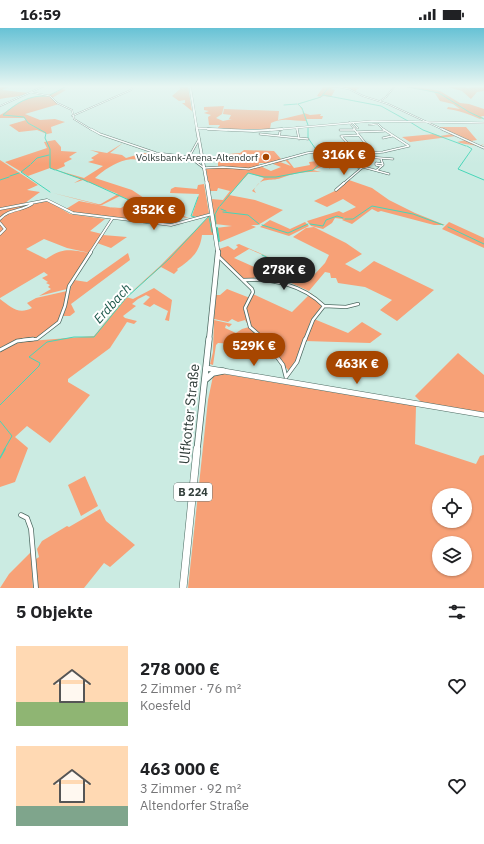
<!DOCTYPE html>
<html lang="de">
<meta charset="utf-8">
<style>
:root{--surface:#fff;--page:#f2f2f2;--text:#202124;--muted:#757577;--accent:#a74600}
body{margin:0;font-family:"IBM Plex Sans",sans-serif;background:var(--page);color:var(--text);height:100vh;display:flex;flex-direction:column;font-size:15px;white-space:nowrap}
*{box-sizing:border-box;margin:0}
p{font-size:13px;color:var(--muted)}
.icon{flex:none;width:22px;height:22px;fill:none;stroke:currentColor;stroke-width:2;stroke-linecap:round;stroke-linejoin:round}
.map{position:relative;height:560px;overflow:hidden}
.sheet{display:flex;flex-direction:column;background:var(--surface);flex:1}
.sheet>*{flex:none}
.controls{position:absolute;left:432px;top:460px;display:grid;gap:8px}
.controls a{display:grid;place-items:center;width:40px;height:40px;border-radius:50%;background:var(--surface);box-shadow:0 1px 3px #0004;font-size:20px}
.price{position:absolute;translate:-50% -34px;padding:0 9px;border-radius:14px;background:var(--accent);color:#fff;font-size:13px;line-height:26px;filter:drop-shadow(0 1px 2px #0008)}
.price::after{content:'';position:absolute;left:50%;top:24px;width:12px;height:9px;margin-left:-6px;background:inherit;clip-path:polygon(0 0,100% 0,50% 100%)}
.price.selected{background:#222;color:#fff}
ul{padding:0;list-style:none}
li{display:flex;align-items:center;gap:12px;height:100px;padding:0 16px}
li span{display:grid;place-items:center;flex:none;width:112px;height:80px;border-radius:0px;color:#555}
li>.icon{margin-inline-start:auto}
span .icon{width:48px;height:48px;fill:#fffc;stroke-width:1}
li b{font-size:17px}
h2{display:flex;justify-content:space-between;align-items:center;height:48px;padding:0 16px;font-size:17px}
.status{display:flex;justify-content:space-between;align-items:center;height:28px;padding:0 20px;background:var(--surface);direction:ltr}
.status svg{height:11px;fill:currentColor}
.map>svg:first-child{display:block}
.green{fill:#f7a177;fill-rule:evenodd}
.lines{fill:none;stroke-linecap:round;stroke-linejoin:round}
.stream-far1{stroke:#47d6b8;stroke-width:1}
.stream{stroke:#47d6b8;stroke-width:1.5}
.canal{stroke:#47d6b8;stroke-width:2}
.minor-far5-casing{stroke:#4d6a62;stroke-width:1.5}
.minor-far4-casing{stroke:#4d6a62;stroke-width:2.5}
.minor-far3-casing{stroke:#4d6a62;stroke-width:3}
.minor-far2-casing{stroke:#4d6a62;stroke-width:4}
.minor-far1-casing{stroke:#4d6a62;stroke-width:4.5}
.minor-casing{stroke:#4d6a62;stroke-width:5.5}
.tertiary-far1-casing{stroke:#4d6a62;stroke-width:2}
.tertiary-casing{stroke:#4d6a62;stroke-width:3}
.secondary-casing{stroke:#4d6a62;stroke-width:6}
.primary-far5-casing{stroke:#4d6a62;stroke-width:2.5}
.primary-far4-casing{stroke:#4d6a62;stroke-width:3.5}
.primary-far3-casing{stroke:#4d6a62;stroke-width:4.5}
.primary-far2-casing{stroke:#4d6a62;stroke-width:6}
.primary-far1-casing{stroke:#4d6a62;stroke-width:7}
.primary-casing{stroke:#4d6a62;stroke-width:8}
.minor-far5{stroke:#fff;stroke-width:1}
.minor-far4{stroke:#fff;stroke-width:1.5}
.minor-far3{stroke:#fff;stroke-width:2}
.minor-far2{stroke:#fff;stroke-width:2.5}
.minor-far1{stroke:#fff;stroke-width:3}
.minor{stroke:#fff;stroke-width:4}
.tertiary-far1{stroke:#fff;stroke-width:1.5}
.tertiary{stroke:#fff;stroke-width:2}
.secondary{stroke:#fff;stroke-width:5}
.primary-far5{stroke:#fff;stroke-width:2}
.primary-far4{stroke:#fff;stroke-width:2.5}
.primary-far3{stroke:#fff;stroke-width:3.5}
.primary-far2{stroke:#fff;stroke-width:4.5}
.primary-far1{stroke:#fff;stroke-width:5.5}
.primary{stroke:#fff;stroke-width:7}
.poi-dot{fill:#a74600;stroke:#fff;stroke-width:1.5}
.labels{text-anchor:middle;stroke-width:4;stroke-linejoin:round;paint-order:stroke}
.far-poi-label{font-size:10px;fill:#323f3b;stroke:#fff;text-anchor:end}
.shield{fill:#fff;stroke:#707976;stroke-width:1}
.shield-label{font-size:11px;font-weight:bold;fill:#323f3b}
.water-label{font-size:13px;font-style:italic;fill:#1e584b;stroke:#fff}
.near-street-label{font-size:14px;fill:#323f3b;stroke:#fff}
</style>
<div class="status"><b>16:59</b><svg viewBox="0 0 49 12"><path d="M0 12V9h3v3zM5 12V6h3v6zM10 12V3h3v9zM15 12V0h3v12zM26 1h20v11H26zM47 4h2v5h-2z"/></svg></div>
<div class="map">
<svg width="484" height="560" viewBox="0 0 484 560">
<rect width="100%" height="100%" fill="#cbebe2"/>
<path class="green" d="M0,58H11L2,62L29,65C19,69 10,69 0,71Z
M65,58H67L62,61L66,62L52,70L50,69L59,76L25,86L40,92L55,91L65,94L51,99L52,105L47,106L37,102L19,104L9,97L26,92L24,90H0V87C9,83 14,76 24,72C40,65 50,71 65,58Z
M179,58H188L192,83L182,75H185V72L179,73L172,68L180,61Z
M319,58H362L355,63L338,58L331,61L335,62L331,69L323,68L322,69L298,76L304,85L310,87L321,86L320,88H323L322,91H306L308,97L306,93C294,93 282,89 271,95L270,101H217L220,97H209L208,89L211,87L204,85L209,83L204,82V79L224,78L222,86L216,90L223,93L232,91H229L231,87L223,86L224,81L279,83L278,92L303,86L302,80L297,76H288H297L321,69L317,68L323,59Z
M399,58H410L440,63L460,75L469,76L484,81V88H481L483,90L480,91C469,86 457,82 447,81L448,79L460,81L453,76L440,73L434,64Z
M444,58H465L467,60L484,58V63L477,64L471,71L462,63Z
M431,95L439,99H466L477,112L471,113L479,118L484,116L481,118L484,120C474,116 467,117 457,114L466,112L456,108L410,114L402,109L434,106L440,108L452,106Z
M55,112L61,119V123L77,124L69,129L72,131L64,135L65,138L56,142L84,150L103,138L88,134L94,132L91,130L99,125L90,122L107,125L123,115L110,125L122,127L126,130L143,125L153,126C139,137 139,129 126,132C114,135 104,142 95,150L132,162L156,178L189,190L136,184L174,189L171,196L72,184L66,181L79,173L119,181L108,179L121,180L132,173L120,168L102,177L53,165L99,177L118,166L83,152L74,155L81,151L50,140L28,148L5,134L47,120L44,114Z
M244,122L274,123L281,131L273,135H259V137L248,142L260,138L271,143L281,139L273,136L283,132L285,133L280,134L291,138L285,132L287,131L294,140L310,137L309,134L317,133L315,126L317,125L321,135L335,136L329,141L330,138L327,137L313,142L321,144C306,143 294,145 281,150C270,154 261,148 254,162L256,165L252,163L264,150L249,145L229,167L255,172L283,182L258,197H251L256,199L220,214L216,200L232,198L215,196L211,171L223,172L230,163L218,160L217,163H210L206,141L218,139V127L240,125Z
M0,132L38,157L27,162L40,164L21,178L48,173L70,186L105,191L90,203L102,206L90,225L67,220L44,211L26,221L46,231C64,219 69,222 90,225L67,261L39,268L51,261L48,259L50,257L46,255L48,254L42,250L48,247L44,244L0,270Z
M349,152L372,160L389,172L415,185L445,197H434L381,183L378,184L372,181L352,196L342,192L347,188L343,191L335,190L332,195L323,201L311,198L307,193L339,183L343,185L356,179L343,171L327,179L314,173L339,161Z
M204,156L209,185L199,189L192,188L199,166L170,165L171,161L175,159L197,161L198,157Z
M210,187L214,207H202C200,224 191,232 177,241L178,242L174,246L161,239L127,268L160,238Z
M270,192L290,201L305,194L309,198L289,208L260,199Z
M449,194L484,210V220L442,201Z
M314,199L346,215L362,226L345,236L360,244L374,233L434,262L397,293L380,282L392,272L365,259L338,255L336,250H331L330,245L325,244L309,263L291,255L276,254V248L290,239L313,248L325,235L329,227L293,209L306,200Z
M103,207L127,209L111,220L97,215Z
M239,216L289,238L249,221L234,230L261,242L253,251L242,250L219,228V221L228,218L234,222L238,219L236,217Z
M128,225L130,232L71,276L75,284L70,288H63C68,276 68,263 74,252L87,254Z
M154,260L172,272L169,293L165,292L168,283L154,276L150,279L143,276L150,269L146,267L138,271L132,276L136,278L123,288L125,290L137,293L134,296L127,294L110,320L68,351V354L90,367L50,415L27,398L15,409L28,420L15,454L0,459V322L17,314L94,308L126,269L133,271Z
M227,261L250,270L244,280L248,297L245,292L238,294L232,291L228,294L214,291L216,267H220Z
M67,263L65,278L58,294L36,311H23L0,321V271C11,279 18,287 32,280L27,275L36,270Z
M311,265L322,278L311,292L296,333L289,343L267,318L218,315L216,317L213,337L210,336L213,324L214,292L232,296L229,299L226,297L225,300L236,305L242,301L249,299L260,306L250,299L245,280L253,266L292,284Z
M314,291L348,305L362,294L382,306L370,315L305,313Z
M458,325L484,347V385L421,374L415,368Z
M218,345L416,378L415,416L476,436L480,428L484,427V560H188L208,372L213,348ZM439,467H465V493H439ZM439,515H465V541H439Z
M85,448L98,478L81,488L68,457Z
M100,481L106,493L135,517L110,539L104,535L84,560H38L36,531L39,529L37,521L42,513L67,498L69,499Z
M31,524L33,560H0L9,546Z"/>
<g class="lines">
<path class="stream-far1" d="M403,58L439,65L469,84L484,91
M50,67L67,58
M323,67L381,78L408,93
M47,68C29,67 16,75 3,87L24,89L28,95L46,105L45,110L50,121V140L55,142
M284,77L297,76
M410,94L423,102L466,118
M308,97L302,80L298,76L321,69L330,58
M308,100V110L317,123
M467,118L472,121L458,141L484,152
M31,136L37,130L49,127
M30,137L21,144L50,164
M56,142L81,151
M10,148L19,145
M82,151L88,154
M0,152L9,149
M89,154L131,173
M220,178L248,145L264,149H276L313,142L322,134L317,124
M221,181L226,183
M223,184L248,187L259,196
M215,187L216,196
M214,188L219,179
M195,189L191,188L198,169
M209,189L212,204
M345,191H353L372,178L413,186L443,197
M310,196L323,198L326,192L337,188L343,190
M262,197L288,205L308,196
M448,199L484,216
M262,227L288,239
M277,254V248L286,243L294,242L290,240
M0,377L39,338L40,335L29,329L47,314L74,309H94L126,270L169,231L209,188
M0,393L12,408L4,422"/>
<path class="stream" d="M0,430L5,421"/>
<path class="canal" d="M217,200L219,213"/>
<defs>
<path id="minor-far5" d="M333,58L349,61L363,68L388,76L444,102
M30,64L50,68L57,75L72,82L74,91L92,102
M380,73L386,69L395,58
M0,78L44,58
M72,88L131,62L133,58
M349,94L355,102
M353,95L358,100H354
M369,97L378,96L384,102
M297,99V102"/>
<path id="minor-far4" d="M91,101L100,106L156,125L189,129L204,140L223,139L249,141L307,125L335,121H370
M297,101L299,111
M442,101L484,120
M340,102H355
M357,104L384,103
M260,106L308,111
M279,108L280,104
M383,110L392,108
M352,120L341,108L359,107
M333,121L338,134L362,140
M349,121L354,129L366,132
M369,125L383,124L409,118L383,101
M335,126L328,127V131L337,132
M189,129L199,111
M367,129L393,131
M381,138L376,137V135L383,136
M363,139L389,146
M377,142L383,137L381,131
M343,156L363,139L370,121L354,101"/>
<path id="minor-far3" d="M336,162L344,155
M0,181L47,172L73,185L171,197L212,186
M0,191C8,181 22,183 32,176
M0,195L5,201L0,206
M90,225L112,191"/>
<path id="minor-far2" d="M218,228L252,261L253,264L245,280L250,299L265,312
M243,252C272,250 303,257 324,278
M23,312L37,311L59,294L65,278L69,258L91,224
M305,312L313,292L324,278L346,279L358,276"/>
<path id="minor-far1" d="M264,311L283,337L286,349
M0,322L17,313L33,311
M286,349L297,334L305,311"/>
<path id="minor" d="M21,487L27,490L31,501L36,560"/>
<path id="tertiary-far1" d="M197,100L227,102
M271,102L372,93L484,95"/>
<path id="tertiary" d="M208,101L254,103L282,101"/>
<path id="secondary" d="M206,340L484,387"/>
<path id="primary-far5" d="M190,58L197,102"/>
<path id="primary-far4" d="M197,101L207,156"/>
<path id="primary-far3" d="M207,155L218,225"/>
<path id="primary-far2" d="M209,312L218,224"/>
<path id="primary-far1" d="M205,352L213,345L223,343
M197,422L209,311"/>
<path id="primary" d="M183,560L197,421"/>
</defs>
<use href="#minor-far5" class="minor-far5-casing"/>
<use href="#minor-far4" class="minor-far4-casing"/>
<use href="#minor-far3" class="minor-far3-casing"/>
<use href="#minor-far2" class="minor-far2-casing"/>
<use href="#minor-far1" class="minor-far1-casing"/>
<use href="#minor" class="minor-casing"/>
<use href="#tertiary-far1" class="tertiary-far1-casing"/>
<use href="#tertiary" class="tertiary-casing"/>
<use href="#secondary" class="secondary-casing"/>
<use href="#primary-far5" class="primary-far5-casing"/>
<use href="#primary-far4" class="primary-far4-casing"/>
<use href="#primary-far3" class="primary-far3-casing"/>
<use href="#primary-far2" class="primary-far2-casing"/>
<use href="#primary-far1" class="primary-far1-casing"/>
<use href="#primary" class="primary-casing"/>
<use href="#minor-far5" class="minor-far5"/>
<use href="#minor-far4" class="minor-far4"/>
<use href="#minor-far3" class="minor-far3"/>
<use href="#minor-far2" class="minor-far2"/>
<use href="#minor-far1" class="minor-far1"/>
<use href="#minor" class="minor"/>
<use href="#tertiary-far1" class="tertiary-far1"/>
<use href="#tertiary" class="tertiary"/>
<use href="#secondary" class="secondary"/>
<use href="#primary-far5" class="primary-far5"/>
<use href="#primary-far4" class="primary-far4"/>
<use href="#primary-far3" class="primary-far3"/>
<use href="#primary-far2" class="primary-far2"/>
<use href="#primary-far1" class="primary-far1"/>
<use href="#primary" class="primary"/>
</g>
<linearGradient id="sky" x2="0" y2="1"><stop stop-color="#67c2d5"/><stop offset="0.43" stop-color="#e8f6f2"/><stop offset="1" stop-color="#e8f6f2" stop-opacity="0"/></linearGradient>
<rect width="484" height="136" fill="url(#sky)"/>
<circle class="poi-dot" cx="266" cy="129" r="4"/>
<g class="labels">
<g class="far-poi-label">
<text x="258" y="133">Volksbank-Arena-Altendorf</text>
</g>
<rect class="shield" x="174" y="455" width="38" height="18" rx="3"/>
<g class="shield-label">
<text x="193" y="468">B 224</text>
</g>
<g class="water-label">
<text transform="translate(112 275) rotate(-48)" y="5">Erdbach</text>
</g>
<g class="near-street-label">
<text transform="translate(189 386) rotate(-84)" y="5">Ulfkotter Straße</text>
</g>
</g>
</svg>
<div class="controls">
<a><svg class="icon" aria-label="locate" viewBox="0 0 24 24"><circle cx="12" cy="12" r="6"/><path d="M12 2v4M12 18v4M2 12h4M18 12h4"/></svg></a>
<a><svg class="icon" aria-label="layers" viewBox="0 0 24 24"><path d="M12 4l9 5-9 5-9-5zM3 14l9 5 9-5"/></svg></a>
</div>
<b class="price" style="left:344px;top:148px">316K €</b>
<b class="price" style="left:154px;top:203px">352K €</b>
<b class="price selected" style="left:284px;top:263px">278K €</b>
<b class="price" style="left:254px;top:339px">529K €</b>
<b class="price" style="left:357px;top:357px">463K €</b>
</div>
<section class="sheet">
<h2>5 Objekte<svg class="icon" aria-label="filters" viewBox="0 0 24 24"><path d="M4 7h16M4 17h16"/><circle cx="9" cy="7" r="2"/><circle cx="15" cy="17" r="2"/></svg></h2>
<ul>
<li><span style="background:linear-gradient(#ffd9b3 70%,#8fb573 0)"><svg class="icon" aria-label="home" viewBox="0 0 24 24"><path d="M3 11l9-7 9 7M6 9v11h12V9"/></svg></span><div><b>278 000 €</b><p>2 Zimmer · 76 m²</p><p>Koesfeld</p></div><svg class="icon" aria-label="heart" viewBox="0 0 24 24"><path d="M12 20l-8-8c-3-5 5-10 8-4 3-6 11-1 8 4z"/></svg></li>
<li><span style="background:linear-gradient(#ffd9b3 75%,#7fa58c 0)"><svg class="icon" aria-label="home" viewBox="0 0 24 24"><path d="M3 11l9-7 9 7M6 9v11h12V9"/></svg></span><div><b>463 000 €</b><p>3 Zimmer · 92 m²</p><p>Altendorfer Straße</p></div><svg class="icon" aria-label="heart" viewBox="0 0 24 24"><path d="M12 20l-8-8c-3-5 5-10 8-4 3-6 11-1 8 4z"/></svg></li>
</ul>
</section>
